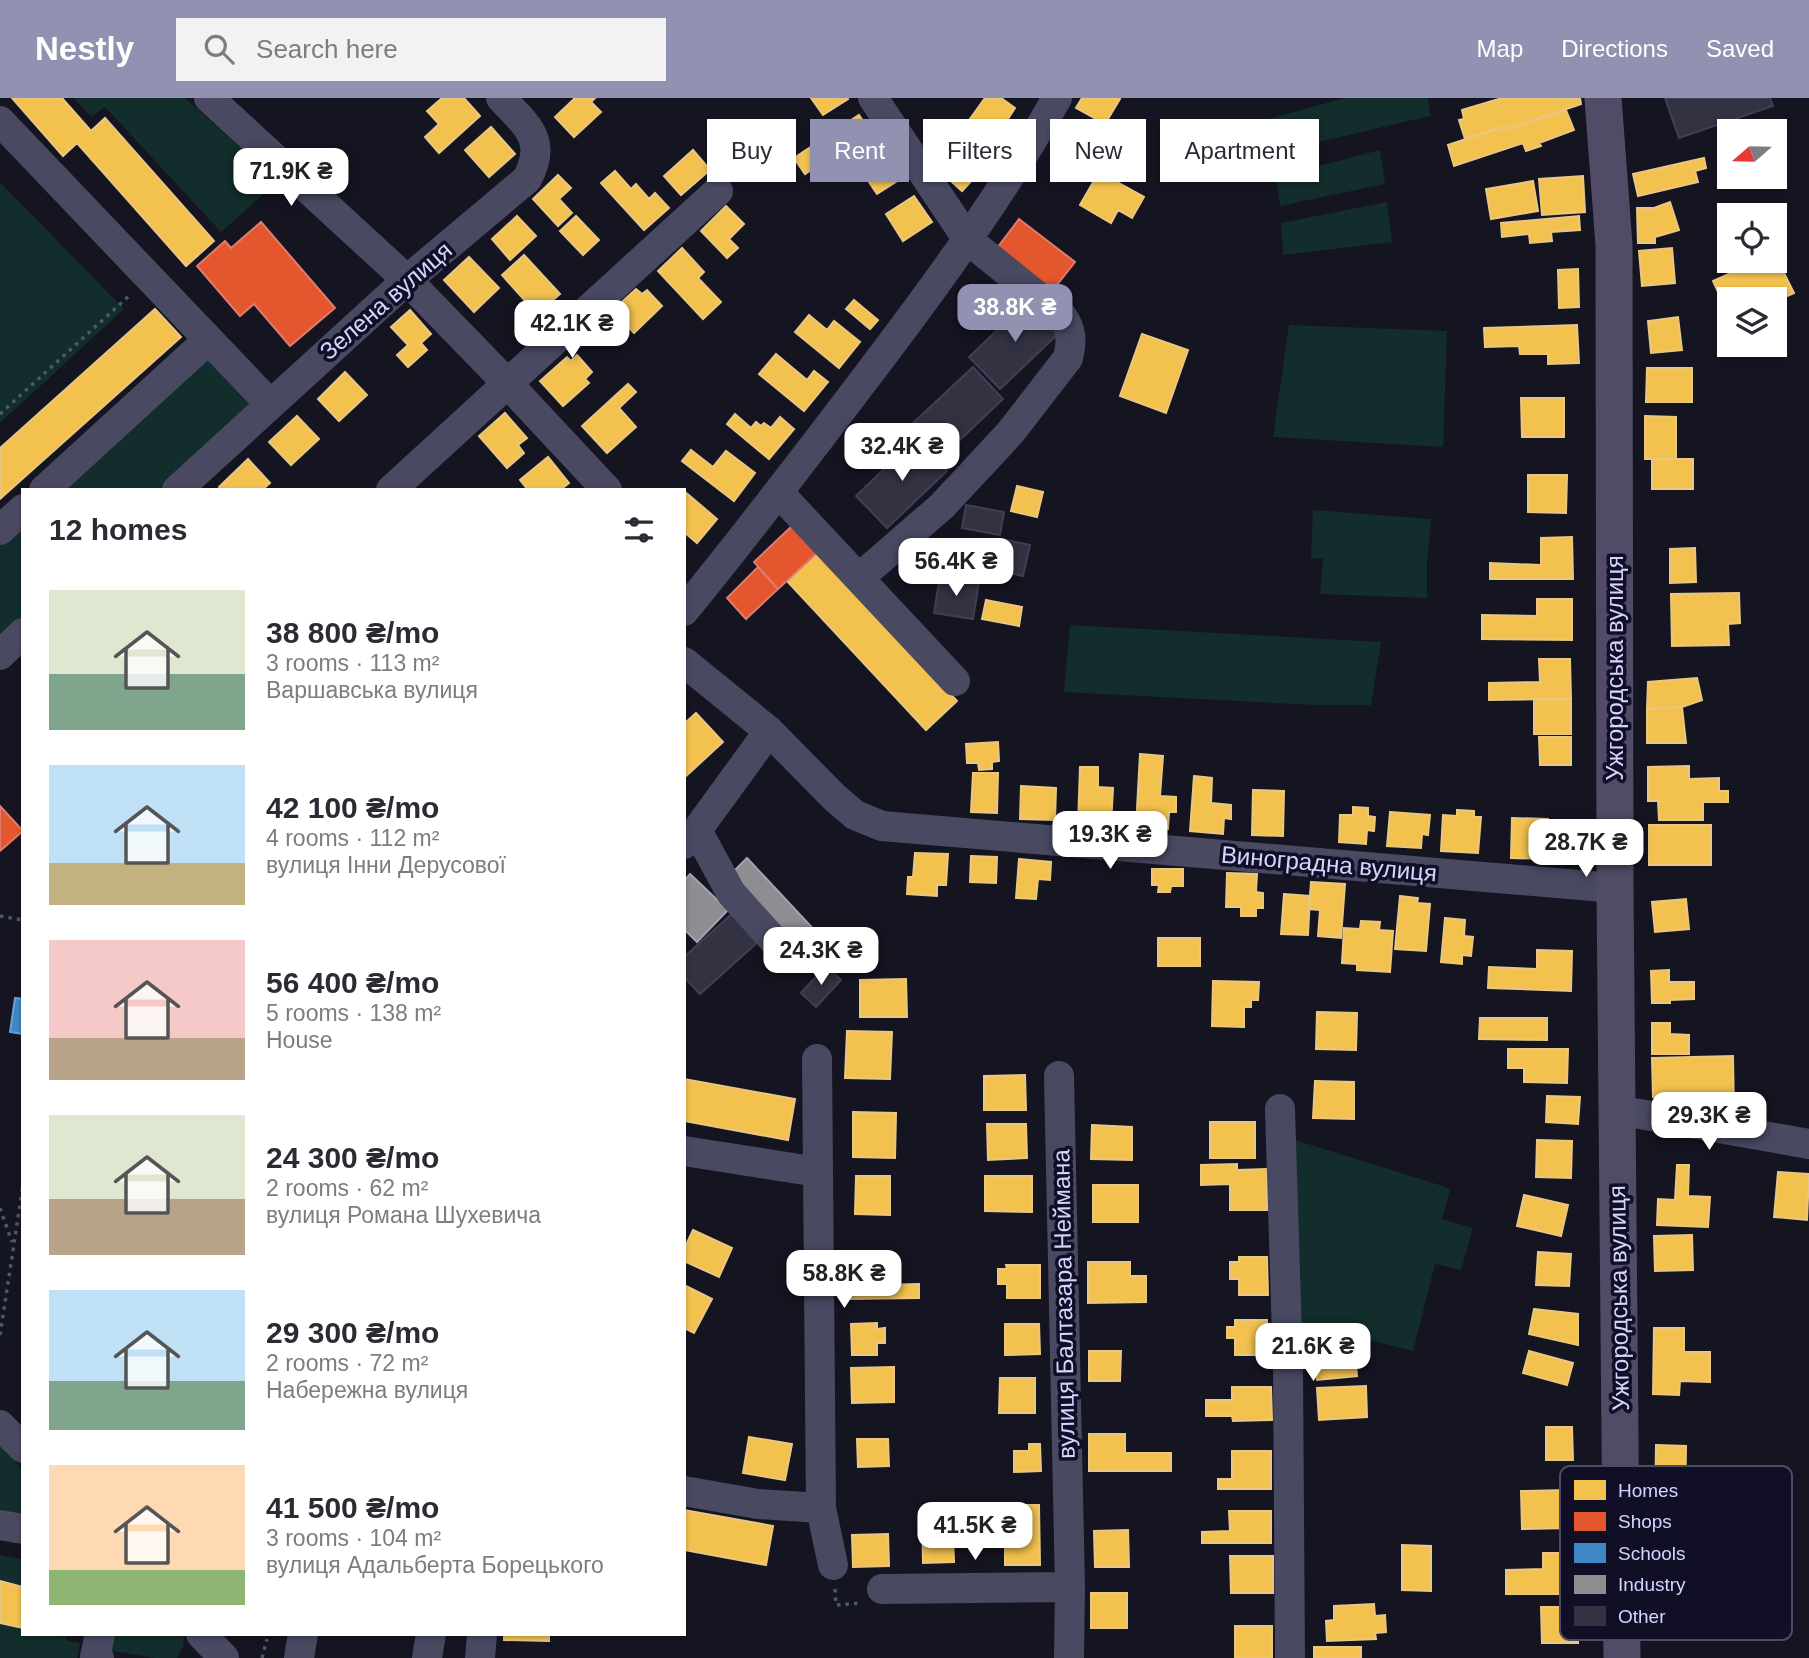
<!DOCTYPE html>
<meta charset="utf-8">
<style>
:root{--surface:#fff;--page:#f2f2f3;--text:#2b2b33;--muted:#7c7c81;--accent:#9191b1}
body{margin:0;font-family:Arial,sans-serif;background:var(--page);color:var(--text);height:100vh;display:flex;flex-direction:column;font-size:26px;white-space:nowrap}
*{box-sizing:border-box;margin:0}
p{font-size:23px;color:var(--muted)}
.icon{flex:none;width:38px;height:38px;fill:none;stroke:currentColor;stroke-width:2;stroke-linecap:round;stroke-linejoin:round}
.map{position:relative;flex:1;overflow:hidden}
.panel{position:absolute;left:21px;top:390px;width:665px;height:1148px;display:flex;flex-direction:column;background:var(--surface);border-radius:0px;box-shadow:0 2px 5px #0004}
.panel>*{flex:none}
.guide{position:absolute;left:707px;top:21px;width:665px;height:63px;display:flex;gap:14px}
.needle{width:46px;rotate:250deg}
.tools{position:absolute;left:1717px;top:21px;display:grid;gap:14px}
.tools a{display:grid;place-items:center;width:70px;height:70px;border-radius:0px;background:var(--surface);box-shadow:0 2px 5px #0004;font-size:35px}
.price{position:absolute;translate:-50% -60px;padding:0 16px;border-radius:14px;background:#fff;color:#222;font-size:23px;line-height:46px;filter:drop-shadow(0 2px 4px #0008)}
.price::after{content:'';position:absolute;left:50%;top:42px;width:21px;height:16px;margin-left:-10px;background:inherit;clip-path:polygon(0 0,100% 0,50% 100%)}
.price.on{background:var(--accent);color:#fff}
ul{padding:0;list-style:none}
li{display:flex;align-items:center;gap:21px;height:175px;padding:0 28px}
li span{display:grid;place-items:center;flex:none;width:196px;height:140px;border-radius:0px;color:#555}
li>.icon{margin-inline-start:auto}
span .icon{width:84px;height:84px;fill:#fffc;stroke-width:1}
li b{font-size:30px}
h2{display:flex;justify-content:space-between;align-items:center;height:84px;padding:0 28px;font-size:30px}
.chip{padding:0 24px;border-radius:0px;background:var(--surface);box-shadow:0 2px 5px #0004;font-size:24px;line-height:63px}
.chip.on{background:var(--accent);color:#fff}
header{display:flex;align-items:center;gap:42px;box-sizing:border-box;height:98px;padding:0 35px;background:var(--accent);color:#fff}
header strong{font-size:33px}
nav{display:flex;gap:38px;margin-inline-start:auto;font-size:24px}
.search{width:490px;height:63px;background:var(--page);display:flex;align-items:center;gap:18px;box-sizing:border-box;padding:0 24px;border-radius:0px;color:var(--muted);font-size:26px}
.map>svg:first-child{display:block}
.green{fill:#122d2b}
.homes{fill:#f2c14e;stroke:#e9c783;stroke-width:2}
.shops{fill:#e4572e;stroke:#df7c6d;stroke-width:2}
.schools{fill:#3f88c5;stroke:#6c9fd6;stroke-width:2}
.industry{fill:#8d8d92;stroke:#a2a2b3;stroke-width:2}
.building{fill:#333243;stroke:#403f55;stroke-width:2}
.lines{fill:none;stroke-linecap:round;stroke-linejoin:round}
.path{stroke:#495b67;stroke-width:3.5;stroke-dasharray:3.5 5;stroke-linecap:butt}
.minor{stroke:#494a62;stroke-width:30}
.major{stroke:#514b67;stroke-width:37}
.labels{text-anchor:middle;stroke-width:7;stroke-linejoin:round;paint-order:stroke}
.street-label{font-size:24px;fill:#d4d4ff;stroke:#100f26}
.key{fill:#100f26;stroke:#4b4a67;stroke-width:2}
.key-label{font-size:19px;fill:#d4d4ff}
</style>
<header>
<strong>Nestly</strong>
<div class="search"><svg class="icon" aria-label="search" viewBox="0 0 24 24"><circle cx="10" cy="10" r="6"/><path d="M15 15l6 6"/></svg>Search here</div>
<nav><a>Map</a><a>Directions</a><a>Saved</a></nav>
</header>
<div class="map">
<svg width="1809" height="1560" viewBox="0 0 1809 1560">
<rect width="100%" height="100%" fill="#151421"/>
<path class="green" d="M74,0H185L278,83L221,134L105,9L91,19Z
M1345,0H1428L1430,18L1272,55L1267,21Z
M1380,52L1385,86L1280,108L1276,79Z
M0,84L124,211L0,325Z
M1387,104L1392,144L1283,157L1281,125Z
M1289,227L1447,233L1443,349L1273,339Z
M208,242L270,306L177,392H44Z
M23,411V535L0,548V432Z
M1313,412L1431,421L1427,467V500L1320,496L1323,461L1311,460Z
M1070,527L1381,544L1371,607H1314L1064,594Z
M1292,1041L1446,1089L1450,1092L1442,1121L1473,1130L1461,1172L1435,1166L1413,1253L1296,1224Z
M0,1344L23,1373V1424L0,1421Z
M0,1457L23,1462V1489L0,1483Z
M0,1525L23,1530V1536L51,1537L62,1539L67,1537L66,1542L80,1545L77,1560H0Z
M105,1537H181L184,1540L183,1549L177,1560H154L107,1552Z"/>
<path class="homes" d="M12,0H62L91,33L105,20L214,143L186,168L77,45L63,58Z
M442,0H464L480,18L439,55L425,39L439,26L427,13Z
M575,0H595L591,4L601,14L574,39L555,19Z
M811,0H847L848,1L823,17Z
M985,0H1001L1015,10L993,44L967,25Z
M1082,0H1118L1120,1L1105,26L1076,10Z
M1502,0H1580L1581,6L1508,31L1506,28L1465,41L1459,22L1464,21L1462,12Z
M1566,12L1574,32L1539,45L1541,48L1526,53L1523,45L1454,68L1448,47L1506,28L1508,31Z
M859,17L875,41L857,53L851,45L805,76L794,60Z
M491,29L515,56L489,79L465,52Z
M962,49L984,69L962,93L940,73Z
M693,52L710,72L681,97L664,78Z
M886,56L902,80L877,96L861,72Z
M1704,60L1706,70L1695,73L1698,84L1638,98L1633,76Z
M615,73L631,91L636,86L649,101L655,95L669,110L644,132L601,85Z
M1099,74L1144,99L1132,120L1118,112L1111,125L1080,107Z
M558,77L571,90L559,101L572,115L558,128L533,101Z
M1583,78L1585,114L1542,117L1539,81Z
M1533,83L1538,113L1491,121L1486,91Z
M914,98L932,124L903,143L886,116Z
M1670,104L1679,132L1655,139V145H1638L1637,110H1654Z
M726,108L744,126L729,141L738,150L727,160L701,133Z
M517,118L536,138L510,162L492,141Z
M576,118L599,142L583,157L560,133Z
M1579,118L1580,132L1551,134L1552,143L1530,145L1529,136L1502,139L1501,125Z
M682,150L704,174L698,180L721,204L703,221L658,173Z
M1672,150L1675,185L1642,188L1639,153Z
M1774,155L1794,195L1774,204V201H1753L1749,193L1723,205L1713,183L1758,163H1774Z
M524,157L560,196L537,216L502,177Z
M469,159L499,190L474,214L444,182Z
M1578,171L1579,209L1559,210L1558,172Z
M636,191L642,196L647,192L662,208L634,235L613,212Z
M854,202L878,222L870,231L846,211Z
M155,211L181,239L0,401V350Z
M410,212L431,236L421,245L427,252L408,269L397,257L408,247L391,229Z
M809,217L827,232L834,223L860,244L839,270L795,234Z
M1678,219L1682,252L1651,255L1648,223Z
M1577,227L1579,265L1548,266V256H1520L1519,248L1485,249L1484,230Z
M1142,236L1188,252L1166,315L1120,298Z
M776,256L807,282L814,273L828,284L804,313L759,276Z
M577,257L592,274L585,281L589,285L563,308L540,283L567,259L571,263Z
M1647,270H1692V304H1646Z
M345,274L367,297L339,323L318,301Z
M628,286L636,294L619,310L636,329L607,355L582,328Z
M1521,300H1564V339H1522Z
M505,315L527,340L518,347L524,355L507,370L479,338Z
M735,316L751,330L756,324L761,328L764,325L771,330L780,319L794,331L769,361L727,326Z
M297,318L319,341L291,367L269,344Z
M1645,318L1676,319V361H1645Z
M691,352L713,369L726,353L755,375L734,403L682,363Z
M548,359L569,385L560,392H528L520,382Z
M248,361L270,385L262,392H222L219,389Z
M1652,361H1693V391H1652Z
M1528,377H1567L1566,415L1528,414Z
M1017,388L1043,394L1037,419L1011,413Z
M684,393L717,421L697,445L684,434Z
M1572,439L1573,481H1490V465L1541,467V440Z
M1695,450L1696,484L1670,485V451Z
M817,455L957,603L926,632L787,483Z
M1739,495L1740,525L1728,526L1729,547L1672,548L1671,496Z
M1537,501H1572V542L1482,541V517L1537,518Z
M986,502L1022,509L1019,528L982,521Z
M1539,561H1570L1571,601L1489,602V585L1540,584Z
M1697,580L1702,602L1682,609L1647,611L1648,584Z
M1534,601H1571V636H1534Z
M1682,609L1686,645H1647V611Z
M696,615L723,644L684,680V626Z
M1539,639H1571V667H1540Z
M998,644L999,663L992,664V671L979,672L978,665H967L966,646Z
M1140,656L1163,658L1160,698L1176,699V714H1169L1168,731L1136,729Z
M1689,668V681L1719,680V693H1728V704H1703V722H1659L1658,703H1648V669Z
M1080,669H1098V689L1113,690L1111,727L1078,726Z
M973,675H998L997,715L971,714Z
M1194,678L1212,680L1211,705L1231,707V721L1224,720L1223,736L1190,733Z
M1021,688L1056,690L1055,722L1020,721Z
M1253,692L1284,693L1283,738L1252,737Z
M1353,709L1368,710V718L1375,719L1374,733L1367,732L1366,746L1339,744L1340,717H1353Z
M1457,712L1474,713V719H1481L1478,755L1441,753L1443,717L1457,718Z
M1390,714L1430,717L1428,737L1422,736L1421,750L1387,748Z
M1512,720L1548,721L1547,761L1511,760Z
M1649,727H1711V767H1649Z
M915,755L948,756L946,787H937V798L907,796L908,779H913Z
M971,758L997,759L996,785L970,784Z
M1019,761L1051,764L1050,782L1038,781L1036,801L1016,800Z
M1152,771H1183V788H1171L1170,794H1158L1159,787H1152Z
M1227,775L1257,776L1256,794L1263,795V810H1256V818H1241V809H1226Z
M1311,784L1345,786L1341,840L1318,838L1320,812L1309,811Z
M1284,796L1310,798L1308,837L1281,836Z
M1400,798L1418,800L1417,805L1430,806L1426,853L1395,851Z
M1686,801L1689,831L1655,834L1652,804Z
M1445,820L1465,822L1464,838L1473,839L1471,858L1462,857V866L1441,864Z
M1361,823L1380,824L1379,832L1393,833L1390,874L1357,872V866L1342,865L1344,830L1360,831Z
M1158,840H1200V868H1158Z
M1537,852L1572,853L1571,893L1488,890L1489,869L1537,871Z
M1669,872V884H1694V901L1670,902V905H1652L1651,873Z
M906,881L907,919H860V882Z
M1213,883L1259,884L1258,902H1251V909H1244V929L1212,928Z
M1317,914L1357,915L1356,952L1316,951Z
M1480,920H1547V942L1479,941Z
M1652,925H1670V936L1689,937V956H1652Z
M847,933L892,934L890,981L845,980Z
M1508,951H1568L1567,985L1524,984V970H1508Z
M1733,958L1734,1015H1697L1696,998L1653,999L1652,960Z
M1025,977L1026,1012H984V978Z
M684,981L795,1001L788,1042L684,1023Z
M1315,983L1354,984V1021L1313,1020Z
M1547,998L1580,999L1578,1026L1546,1024Z
M853,1014L896,1015L895,1060L853,1059Z
M1210,1024H1255V1060H1210Z
M987,1026H1026L1027,1060L988,1062Z
M1092,1027L1132,1029V1062L1091,1061Z
M1537,1042L1572,1043L1571,1080L1536,1079Z
M1237,1066V1072L1267,1071V1112H1230V1086L1201,1087V1067Z
M1677,1067H1689L1688,1098L1710,1099L1708,1129L1657,1127L1658,1101L1675,1102Z
M1778,1074L1809,1076L1807,1122L1774,1119Z
M856,1078H890V1117L855,1116Z
M985,1078H1032V1114L985,1113Z
M1093,1087H1138V1124H1093Z
M1524,1097L1568,1107L1561,1138L1517,1128Z
M693,1132L732,1150L719,1179L684,1163V1151Z
M1692,1137L1693,1172L1655,1173L1654,1138Z
M1538,1154L1571,1156L1569,1188L1536,1187Z
M1239,1159H1267L1268,1197H1239V1181H1230V1164H1239Z
M1088,1164H1130V1178H1146V1204L1088,1205Z
M1006,1167H1040V1200H1007V1186H998V1171H1007Z
M848,1171H880V1187L919,1186V1200L848,1201Z
M684,1187L712,1201L694,1235L684,1230Z
M1534,1211L1578,1216V1247L1529,1236Z
M1235,1222H1267V1257H1235V1240H1227V1229H1235Z
M877,1225V1231L885,1230V1245H877V1257H852L851,1226Z
M1005,1226H1039L1040,1256L1005,1257Z
M1654,1230H1684V1254H1710V1284L1680,1283L1679,1297L1653,1296Z
M1354,1245L1357,1278L1317,1282L1314,1248Z
M1089,1253H1121L1120,1283H1089Z
M1529,1253L1573,1265L1567,1287L1523,1275Z
M894,1269V1304L852,1305L851,1270Z
M1000,1280H1035V1315H999Z
M1366,1288L1367,1319L1319,1322L1317,1290Z
M1232,1289H1271L1272,1322L1233,1323L1232,1318H1206V1302H1232Z
M1546,1329H1572L1573,1362H1546Z
M1089,1336H1125V1355H1171V1373H1089Z
M749,1339L792,1346L785,1382L743,1375Z
M857,1341H888L889,1368L858,1369Z
M1029,1346H1040L1041,1373L1014,1374V1353H1029Z
M1656,1347L1686,1348L1685,1408H1655Z
M1232,1353H1271V1391H1218V1381H1232Z
M1569,1392L1570,1430L1522,1431L1521,1393Z
M1005,1407H1039L1040,1467H1005Z
M684,1412L773,1428L766,1467L684,1452Z
M1229,1413H1271V1445H1202V1434L1230,1433Z
M952,1414L954,1464L923,1465L922,1415Z
M1128,1432L1129,1469H1095L1094,1433Z
M888,1436L889,1468L853,1469L852,1437Z
M1402,1447L1431,1448V1493L1402,1492Z
M1543,1455H1575L1576,1496H1506V1472L1543,1471Z
M1230,1458H1273V1495H1231Z
M0,1483L23,1489V1530L0,1525Z
M1091,1495H1127V1530H1091Z
M1374,1506L1375,1518L1385,1517L1386,1534L1375,1535L1376,1541L1327,1543L1326,1523L1334,1522V1508Z
M1541,1509H1578V1545H1542Z
M1235,1528H1272V1560H1235Z
M504,1536H549V1543L504,1542Z
M1314,1549H1361V1560H1314Z"/>
<path class="shops" d="M1019,121L1075,164L1049,197L994,154Z
M261,124L335,210L290,248L254,206L240,218L197,168L225,143L231,150Z
M792,428L817,455L778,491L754,464Z
M758,469L778,491L746,521L727,500Z
M0,708L23,733L0,753Z"/>
<path class="schools" d="M15,900L23,901V936L10,934Z"/>
<path class="industry" d="M747,760L819,837L801,853L730,777Z
M690,776L728,812L697,844L684,831V783Z"/>
<path class="building" d="M1665,0H1770L1773,8L1679,40Z
M1029,202L1060,234L1000,291L969,259Z
M973,269L1003,301L943,358L912,326Z
M916,340L947,373L887,430L856,398Z
M966,407L1004,414L1000,437L962,430Z
M1002,441L1030,447L1023,478L981,469L986,449L1000,452Z
M940,478L979,484L973,521L934,515Z
M734,814L760,842L700,896L684,879V859Z
M826,868L841,882L816,909L801,895Z"/>
<g class="lines">
<path class="path" d="M0,316L130,197
M0,818L23,822
M0,1110L12,1144
M0,1237L23,1087
M835,1491L836,1507L862,1505
M262,1560L267,1541"/>
<path class="minor" d="M209,0L407,182L508,286L607,392
M0,23L270,306
M44,392L208,242
M177,392L407,182L527,81C548,42 527,28 501,0
M391,392L718,93
M779,395L955,583
M0,432L23,411
M859,480L942,408L1010,335L1068,260C1072,243 1072,232 1062,218L968,142L873,0
M684,513C744,440 801,365 858,290C929,197 999,102 1057,0
M0,557L23,535
M684,564L769,633L834,699L855,717L882,728L1615,790
M697,732L731,795L787,857
M684,746L697,732L769,633
M817,961L821,1410L833,1467
M1059,978L1070,1489L1069,1560
M1280,1011L1288,1272L1290,1560
M1617,1012L1809,1046
M684,1053L818,1074
M0,1327L23,1350
M684,1393L758,1406L821,1410
M0,1427L23,1431
M882,1491L1070,1489
M201,1536L224,1560
M99,1560L95,1559L100,1536
M299,1560L303,1536
M427,1560L431,1536
M480,1560L482,1536"/>
<path class="major" d="M1603,0L1614,147L1615,790L1622,1560"/>
</g>
<g class="labels">
<g class="street-label">
<text transform="translate(386 203) rotate(-41)" y="8">Зелена вулиця</text>
<text transform="translate(1615 570) rotate(-90)" y="8">Ужгородська вулиця</text>
<text transform="translate(1329 766) rotate(5)" y="8">Виноградна вулиця</text>
<text transform="translate(1619 1200) rotate(-91)" y="8">Ужгородська вулиця</text>
<text transform="translate(1064 1206) rotate(-91)" y="8">вулиця Балтазара Неймана</text>
</g>
</g>
<rect x="1560" y="1368" width="232" height="174" rx="10" class="key"/>
<rect x="1574" y="1382" width="32" height="20" fill="#f2c14e"/>
<rect x="1574" y="1414" width="32" height="19" fill="#e4572e"/>
<rect x="1574" y="1445" width="32" height="20" fill="#3f88c5"/>
<rect x="1574" y="1477" width="32" height="19" fill="#8d8d92"/>
<rect x="1574" y="1508" width="32" height="20" fill="#333243"/>
<g class="key-label">
<text x="1618" y="1399">Homes</text>
<text x="1618" y="1430">Shops</text>
<text x="1618" y="1462">Schools</text>
<text x="1618" y="1493">Industry</text>
<text x="1618" y="1525">Other</text>
</g>
</svg>
<div class="tools">
<a><svg class="needle" viewBox="-14 -14 28 28"><path d="M0-13l5 13h-10z" fill="#e53935"/><path d="M0 13l5-13h-10z" fill="#7c7c81"/></svg></a>
<a><svg class="icon" aria-label="locate" viewBox="0 0 24 24"><circle cx="12" cy="12" r="6"/><path d="M12 2v4M12 18v4M2 12h4M18 12h4"/></svg></a>
<a><svg class="icon" aria-label="layers" viewBox="0 0 24 24"><path d="M12 4l9 5-9 5-9-5zM3 14l9 5 9-5"/></svg></a>
</div>
<b class="price" style="left:291px;top:110px">71.9K ₴</b>
<b class="price on" style="left:1015px;top:246px">38.8K ₴</b>
<b class="price" style="left:572px;top:262px">42.1K ₴</b>
<b class="price" style="left:902px;top:385px">32.4K ₴</b>
<b class="price" style="left:956px;top:500px">56.4K ₴</b>
<b class="price" style="left:1110px;top:773px">19.3K ₴</b>
<b class="price" style="left:1586px;top:781px">28.7K ₴</b>
<b class="price" style="left:821px;top:889px">24.3K ₴</b>
<b class="price" style="left:1709px;top:1054px">29.3K ₴</b>
<b class="price" style="left:844px;top:1212px">58.8K ₴</b>
<b class="price" style="left:1313px;top:1285px">21.6K ₴</b>
<b class="price" style="left:975px;top:1464px">41.5K ₴</b>
<div class="guide">
<a class="chip">Buy</a>
<a class="chip on">Rent</a>
<a class="chip">Filters</a>
<a class="chip">New</a>
<a class="chip">Apartment</a>
</div>
<section class="panel">
<h2>12 homes<svg class="icon" aria-label="filters" viewBox="0 0 24 24"><path d="M4 7h16M4 17h16"/><circle cx="9" cy="7" r="2"/><circle cx="15" cy="17" r="2"/></svg></h2>
<ul>
<li><span style="background:linear-gradient(#dfe7d0 60%,#7fa58c 0)"><svg class="icon" aria-label="home" viewBox="0 0 24 24"><path d="M3 11l9-7 9 7M6 9v11h12V9"/></svg></span><div><b>38 800 ₴/mo</b><p>3 rooms · 113 m²</p><p>Варшавська вулиця</p></div></li>
<li><span style="background:linear-gradient(#bfe0f5 70%,#c2b280 0)"><svg class="icon" aria-label="home" viewBox="0 0 24 24"><path d="M3 11l9-7 9 7M6 9v11h12V9"/></svg></span><div><b>42 100 ₴/mo</b><p>4 rooms · 112 m²</p><p>вулиця Інни Дерусової</p></div></li>
<li><span style="background:linear-gradient(#f6c9c9 70%,#b9a48a 0)"><svg class="icon" aria-label="home" viewBox="0 0 24 24"><path d="M3 11l9-7 9 7M6 9v11h12V9"/></svg></span><div><b>56 400 ₴/mo</b><p>5 rooms · 138 m²</p><p>House</p></div></li>
<li><span style="background:linear-gradient(#dfe7d0 60%,#b9a48a 0)"><svg class="icon" aria-label="home" viewBox="0 0 24 24"><path d="M3 11l9-7 9 7M6 9v11h12V9"/></svg></span><div><b>24 300 ₴/mo</b><p>2 rooms · 62 m²</p><p>вулиця Романа Шухевича</p></div></li>
<li><span style="background:linear-gradient(#bfe0f5 65%,#7fa58c 0)"><svg class="icon" aria-label="home" viewBox="0 0 24 24"><path d="M3 11l9-7 9 7M6 9v11h12V9"/></svg></span><div><b>29 300 ₴/mo</b><p>2 rooms · 72 m²</p><p>Набережна вулиця</p></div></li>
<li><span style="background:linear-gradient(#ffd9b3 75%,#8fb573 0)"><svg class="icon" aria-label="home" viewBox="0 0 24 24"><path d="M3 11l9-7 9 7M6 9v11h12V9"/></svg></span><div><b>41 500 ₴/mo</b><p>3 rooms · 104 m²</p><p>вулиця Адальберта Борецького</p></div></li>
</ul>
</section>
</div>
